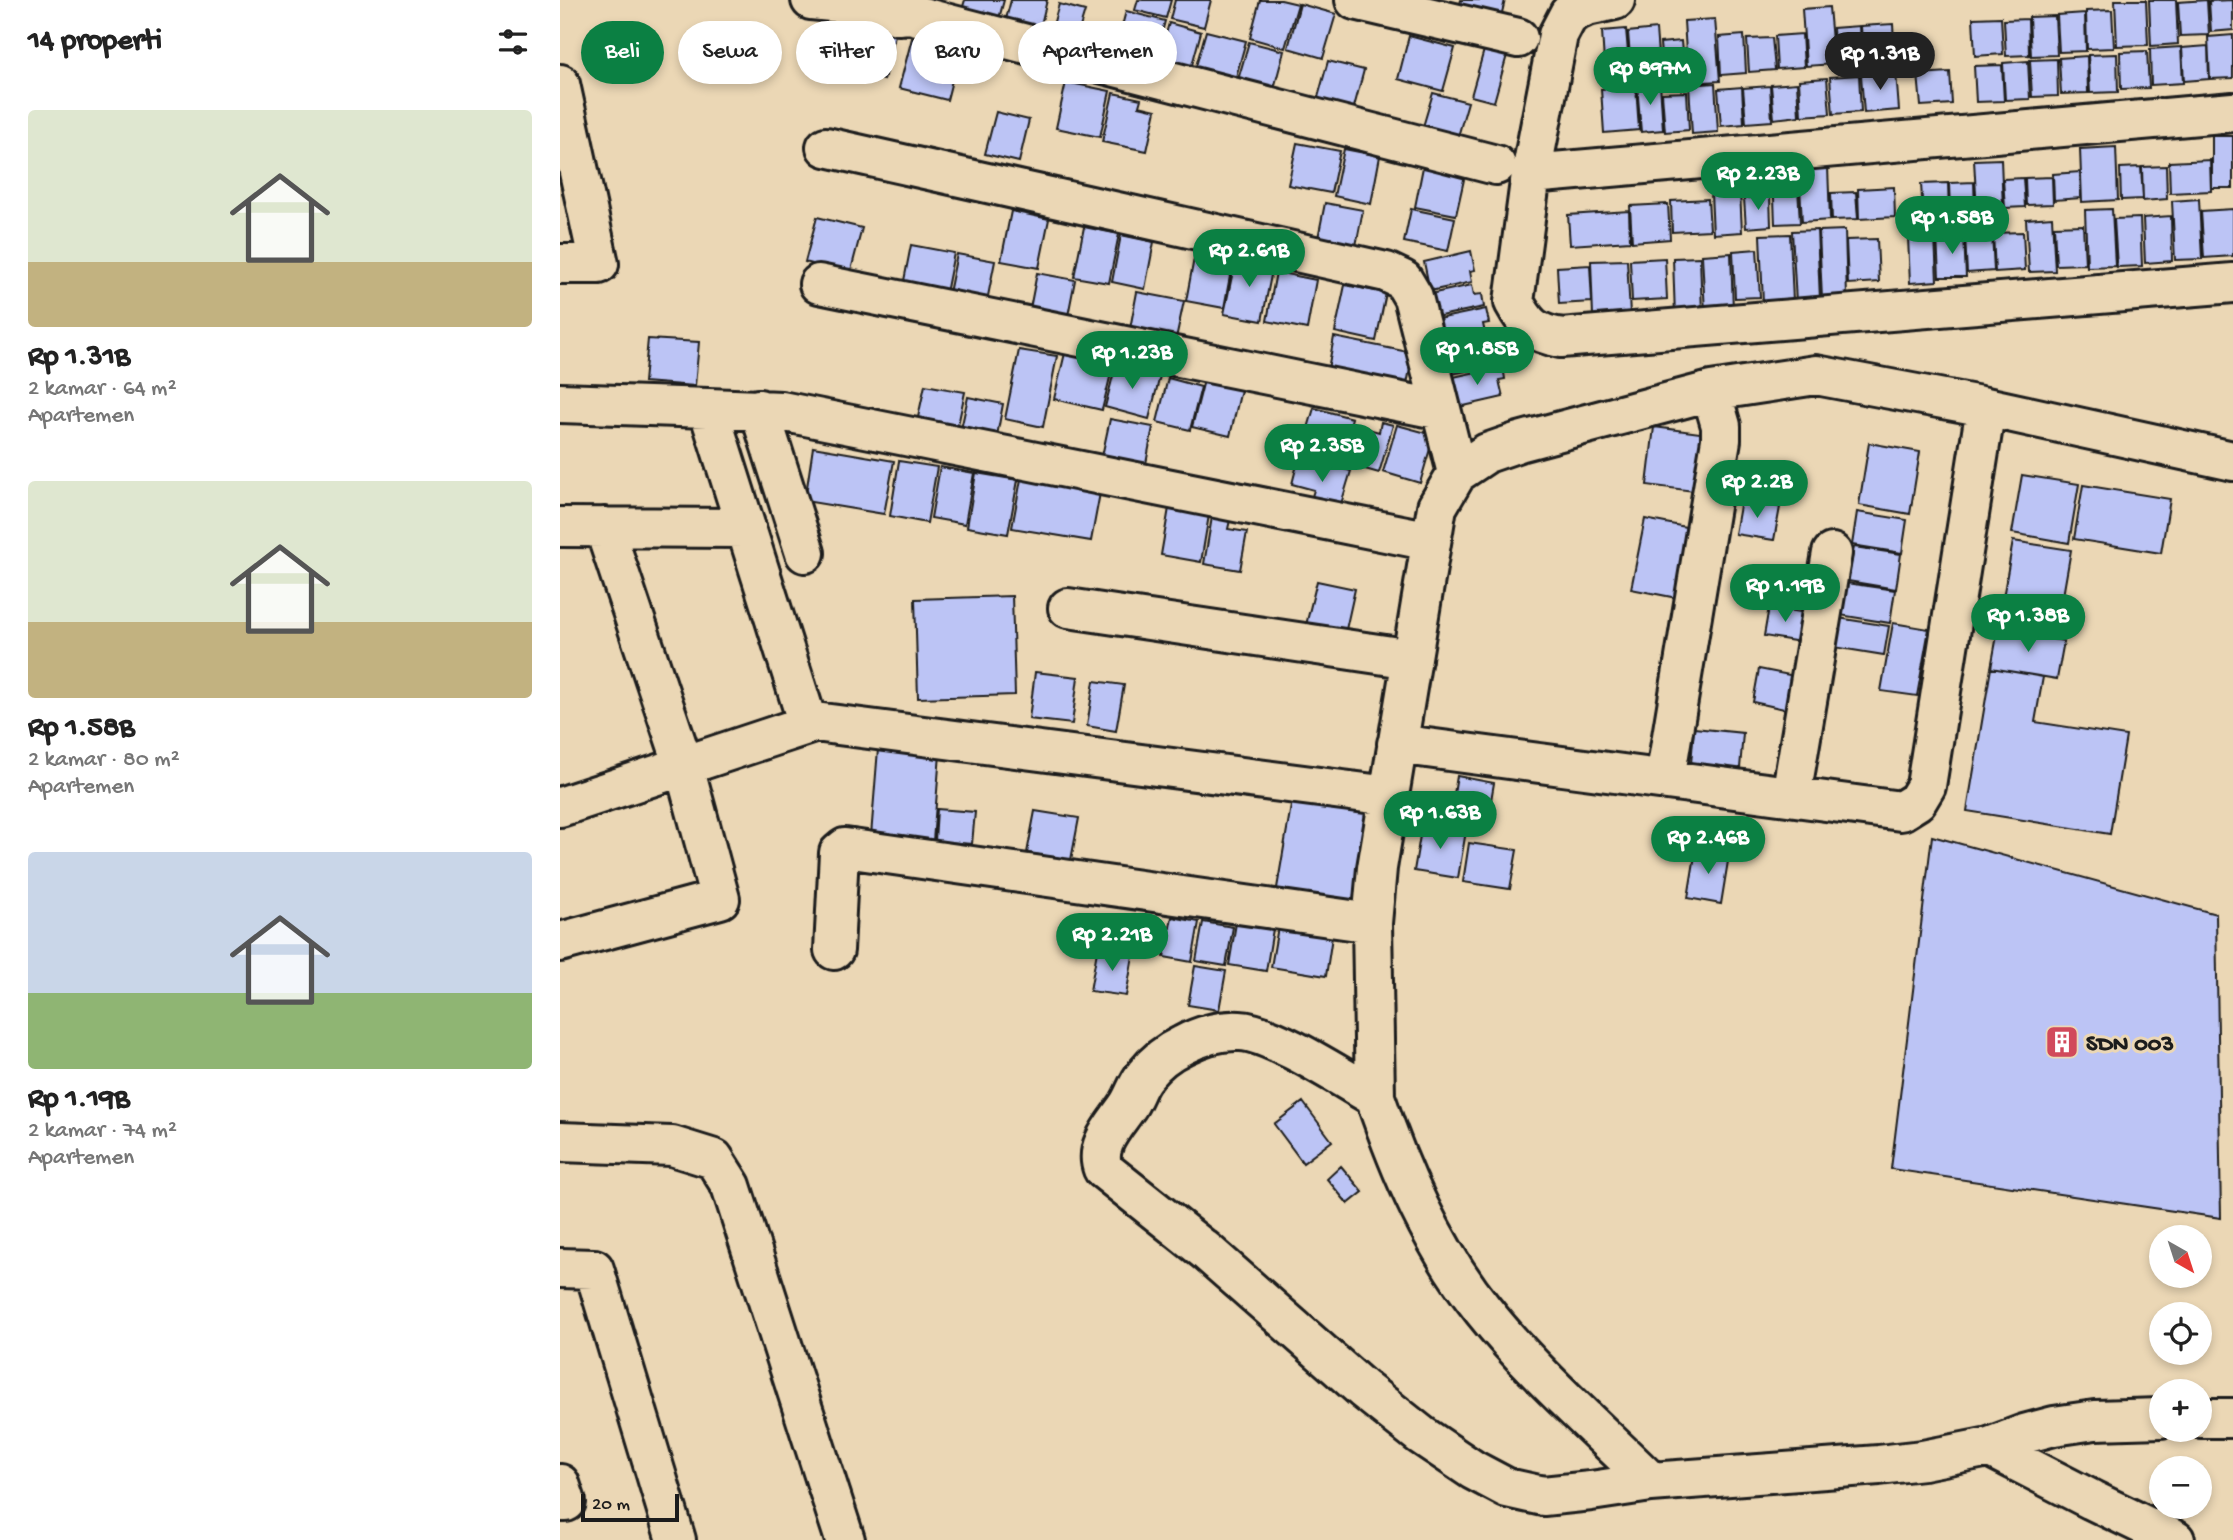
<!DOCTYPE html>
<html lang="id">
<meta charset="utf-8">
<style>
:root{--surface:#fff;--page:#f6f6f6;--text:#222;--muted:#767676;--accent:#0b8043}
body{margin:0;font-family:"Gochi Hand",sans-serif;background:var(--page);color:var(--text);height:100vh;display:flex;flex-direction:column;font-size:26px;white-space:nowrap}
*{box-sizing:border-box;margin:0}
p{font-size:23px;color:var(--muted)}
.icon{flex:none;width:38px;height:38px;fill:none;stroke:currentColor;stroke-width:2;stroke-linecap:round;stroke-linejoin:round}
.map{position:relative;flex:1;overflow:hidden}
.details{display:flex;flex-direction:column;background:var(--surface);width:560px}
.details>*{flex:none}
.guide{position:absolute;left:21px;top:21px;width:665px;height:63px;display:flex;gap:14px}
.needle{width:46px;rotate:141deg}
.tools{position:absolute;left:1589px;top:1225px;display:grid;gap:14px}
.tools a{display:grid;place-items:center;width:63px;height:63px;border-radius:50%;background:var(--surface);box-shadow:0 4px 10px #0003;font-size:35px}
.scale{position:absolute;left:21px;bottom:18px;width:98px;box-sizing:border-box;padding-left:7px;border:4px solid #1c1c1c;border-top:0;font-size:19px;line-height:24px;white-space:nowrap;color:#1c1c1c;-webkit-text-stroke:5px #ebd7b5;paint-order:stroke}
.price{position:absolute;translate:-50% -60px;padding:0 16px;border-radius:24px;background:var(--accent);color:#fff;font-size:23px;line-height:46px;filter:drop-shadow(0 2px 4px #0008)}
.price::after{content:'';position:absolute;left:50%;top:42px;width:21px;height:16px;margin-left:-10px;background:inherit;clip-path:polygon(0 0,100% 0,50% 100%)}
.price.on{background:#222;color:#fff}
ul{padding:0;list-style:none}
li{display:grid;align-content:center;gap:14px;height:371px;padding:0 28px}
li span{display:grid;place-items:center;height:217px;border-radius:7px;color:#555}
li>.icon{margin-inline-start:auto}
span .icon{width:126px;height:126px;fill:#fffc;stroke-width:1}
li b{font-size:30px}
h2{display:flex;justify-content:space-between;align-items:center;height:84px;padding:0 28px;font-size:30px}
.chip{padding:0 24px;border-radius:32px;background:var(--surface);box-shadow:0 4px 10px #0003;font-size:24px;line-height:63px}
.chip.on{background:var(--accent);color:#fff}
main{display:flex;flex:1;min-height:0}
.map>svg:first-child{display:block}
.building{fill:#bcc4f5;stroke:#1c1c1c;stroke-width:2}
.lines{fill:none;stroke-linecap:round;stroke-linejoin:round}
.minor-casing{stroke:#1c1c1c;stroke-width:44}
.minor{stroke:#ebd7b5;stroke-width:38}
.labels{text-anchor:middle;stroke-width:6;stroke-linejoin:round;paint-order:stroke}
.poi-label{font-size:24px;font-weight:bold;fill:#1c1c1c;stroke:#ebd7b5;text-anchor:start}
</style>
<main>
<section class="details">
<h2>14 properti<svg class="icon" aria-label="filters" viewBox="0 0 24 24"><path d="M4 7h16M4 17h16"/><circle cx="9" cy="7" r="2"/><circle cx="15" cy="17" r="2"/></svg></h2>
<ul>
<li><span style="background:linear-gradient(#dfe7d0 70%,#c2b280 0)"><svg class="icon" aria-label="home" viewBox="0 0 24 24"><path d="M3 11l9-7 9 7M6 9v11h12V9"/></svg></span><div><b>Rp 1.31B</b><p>2 kamar · 64 m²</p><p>Apartemen</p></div></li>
<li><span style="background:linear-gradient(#dfe7d0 65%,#c2b280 0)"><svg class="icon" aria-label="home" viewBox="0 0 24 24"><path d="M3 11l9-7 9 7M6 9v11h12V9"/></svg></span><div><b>Rp 1.58B</b><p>2 kamar · 80 m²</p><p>Apartemen</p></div></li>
<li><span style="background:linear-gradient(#c9d6e8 65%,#8fb573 0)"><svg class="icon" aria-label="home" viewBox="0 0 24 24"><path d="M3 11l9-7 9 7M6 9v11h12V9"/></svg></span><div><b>Rp 1.19B</b><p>2 kamar · 74 m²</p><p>Apartemen</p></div></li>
</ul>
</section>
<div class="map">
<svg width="1673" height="1540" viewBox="0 0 1673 1540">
<rect width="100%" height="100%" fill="#ebd7b5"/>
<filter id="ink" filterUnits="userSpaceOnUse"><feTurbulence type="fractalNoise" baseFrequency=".0143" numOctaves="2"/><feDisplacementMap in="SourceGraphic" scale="14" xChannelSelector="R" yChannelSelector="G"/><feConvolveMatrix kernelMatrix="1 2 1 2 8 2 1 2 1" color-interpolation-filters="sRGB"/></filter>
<g filter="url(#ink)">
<path class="building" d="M405,0H444L437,26L400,16Z
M451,0H487L479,33L445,23Z
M578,0H611L606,18L575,10Z
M615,0H651L644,27L610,19Z
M700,0H721L738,4L725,48L690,38Z
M901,0H945L938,30L896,21Z
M1555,0H1586L1588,45L1557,46Z
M1589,0H1616L1618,44L1591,46Z
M1647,0L1649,35L1620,36L1618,2Z
M1673,0V30L1651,32L1649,1Z
M499,4L525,11L513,50L488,43Z
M740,4L776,14L763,58L728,48Z
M1269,7L1274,64L1246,66L1242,9Z
M1552,10L1554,48L1527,49L1526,11Z
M566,11L605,21L592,70L553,60Z
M1525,13L1526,51L1499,52L1497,15Z
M1495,16L1497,55L1471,56L1469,17Z
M1441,17L1443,54L1415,56L1413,18Z
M283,18L336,31L324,80L271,67Z
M1155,19L1160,81L1128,83L1124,21Z
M1468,19L1469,55L1446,56L1444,20Z
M609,23L641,32L629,76L597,67Z
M1333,24L1335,59L1303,61L1301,26Z
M1299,26L1301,61L1275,63L1273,28Z
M1066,29L1070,76L1045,78L1042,31Z
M1096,29L1100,81L1072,83L1068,32Z
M646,31L686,41L672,91L632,80Z
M1242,34L1244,67L1217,69L1215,36Z
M1184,35L1186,73L1161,75L1159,37Z
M1673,35V78L1650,79L1648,37Z
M849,36L895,48L883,91L838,79Z
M352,38L400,49L387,100L339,88Z
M1212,38L1215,70L1189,72L1187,39Z
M1121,41L1124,78L1103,80L1100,43Z
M689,42L724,51L711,100L675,90Z
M1648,46L1649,79L1624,81L1622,48Z
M1621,47L1623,83L1591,85L1590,49Z
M924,50L947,55L934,102L911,96Z
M1587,51L1589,88L1561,89L1560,52Z
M1557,54L1558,92L1530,93L1528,55Z
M1527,56L1528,93L1501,94L1499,58Z
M1497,59L1498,96L1472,97L1470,60Z
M768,61L804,70L790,122L754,112Z
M1468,61L1470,99L1445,100L1443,63Z
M1442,65L1444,101L1416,102L1414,66Z
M1336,72L1339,110L1304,113L1301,75Z
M1390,72L1392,104L1361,106L1358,74Z
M1299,75L1301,112L1273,114L1270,77Z
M1267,78L1270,114L1241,116L1239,80Z
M506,82L550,91L540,137L496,128Z
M1100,83L1103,130L1081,132L1077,85Z
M1155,83L1158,132L1132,134L1129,85Z
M1237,83L1239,116L1214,119L1211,85Z
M1076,86L1079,130L1044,133L1041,89Z
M1210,86L1212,121L1186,123L1183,88Z
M1182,87L1184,124L1161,126L1158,89Z
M1127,92L1129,130L1105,132L1102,93Z
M553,93L581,99L579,106L596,110L587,151L542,142Z
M873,93L908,102L897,140L862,130Z
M436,112L469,120L459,162L425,154Z
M1652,136H1673V188H1652Z
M737,143L780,151L771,193L728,185Z
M1556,147L1558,200L1522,202L1520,149Z
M784,149L820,156L811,204L774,196Z
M1441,159L1443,209L1417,211L1414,160Z
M1650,160L1651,191L1610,193L1609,162Z
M1606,166L1607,199L1583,201L1582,167Z
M863,167L905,175L896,215L855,207Z
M1268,167L1270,220L1242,222L1239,169Z
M1581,167L1583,199L1561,200L1560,168Z
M1237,170L1240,223L1215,224L1213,171Z
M1179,171L1182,232L1153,234L1150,172Z
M1520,172L1521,198L1494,200L1493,174Z
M1492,177L1493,204L1466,205L1465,178Z
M1463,178L1465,207L1445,208L1443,179Z
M1414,182L1415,210L1391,212L1390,183Z
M1388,183L1389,213L1363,214L1361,184Z
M1334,187L1335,217L1299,219L1298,189Z
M1296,192L1298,219L1272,220L1271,193Z
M1210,197L1211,226L1186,228L1184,198Z
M1148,199L1150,230L1112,232L1111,201Z
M1639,199L1642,259L1615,260L1612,201Z
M765,203L803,210L794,256L756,248Z
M1108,204L1110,239L1072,242L1070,206Z
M851,209L895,218L888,251L844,242Z
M1552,209L1555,266L1527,267L1525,210Z
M1673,209V256L1644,258L1641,211Z
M451,211L489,219L479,268L441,261Z
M1069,211L1070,241L1010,245L1008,215Z
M1611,216L1612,261L1585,263L1583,218Z
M257,217L302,228L290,274L245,262Z
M1492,217L1495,271L1469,272L1466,219Z
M1580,218L1582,266L1557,267L1554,219Z
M1523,225L1525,264L1496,265L1494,226Z
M524,227L559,234L549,283L514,277Z
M1257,230L1260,300L1236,302L1232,231Z
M1285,230L1287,298L1262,299L1259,231Z
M1463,232L1465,270L1435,272L1433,233Z
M1432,233L1434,271L1407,273L1405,235Z
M1230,234L1233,302L1203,303L1200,235Z
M561,235L594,242L585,289L552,282Z
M1404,235L1406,277H1379L1377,236Z
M1375,236L1377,281L1350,283L1348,237Z
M1317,239L1319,282L1288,284L1286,240Z
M351,245L394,253L385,298L342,291Z
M1197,249L1200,297L1175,298L1173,251Z
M911,251L915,270L910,271L912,282L870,291L864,262Z
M635,253L673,260L664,308L626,301Z
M1171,253L1173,310L1145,312L1142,255Z
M397,254L435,261L426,306L388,298Z
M676,257L713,265L702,321L664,314Z
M1140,257L1142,314L1115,316L1113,258Z
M1105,258L1107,299L1072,301L1070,260Z
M1067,260L1070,314L1033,316L1031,261Z
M1030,265L1032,302L999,304L997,267Z
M716,272L756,280L747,329L707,321Z
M477,273L515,280L506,326L468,319Z
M785,285L826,293L816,341L775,332Z
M912,285L914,295L922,294L924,307L875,317L870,294Z
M577,292L624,301L615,343L569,334Z
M926,309L929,323L923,324L926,338L879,348L873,320Z
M774,337L853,353L844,400L765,385Z
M88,339L139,342L135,386L84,382Z
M926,339L928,349L936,347L940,364L887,375L881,349Z
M459,350L497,356L483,427L445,419Z
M505,353L553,365L542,410L494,399Z
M556,364L600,376L589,419L545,407Z
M943,366L945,379L939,380L943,397L895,408L889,378Z
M608,378L641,387L630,430L597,422Z
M644,380L681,390L670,436L632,427Z
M365,385L405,392L397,430L357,422Z
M408,397L443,404L436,441L400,434Z
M754,408L792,418L779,463L741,452Z
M550,419L593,427L585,469L541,461Z
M821,422L833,425L819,473L784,463L794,425L819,432Z
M837,425L874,435L860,483L823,472Z
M1094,427L1148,434L1141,492L1087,485Z
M1309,443L1360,452L1350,514L1299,505Z
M253,447L334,461L324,514L245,501Z
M739,457L791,471L778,514L749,506L754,490L732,484Z
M339,461L377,467L367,523L330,516Z
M1178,462L1225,470L1219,505L1172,497Z
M380,467L414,473L405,524L371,518Z
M416,473L458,480L448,534L407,527Z
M1462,475L1519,484L1509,543L1452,533Z
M461,479L540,493L531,541L452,528Z
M1523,485L1610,499L1601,553L1514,539Z
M1181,500L1220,507L1214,540L1175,534Z
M609,508L649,515L641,562L601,555Z
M1297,512L1347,520L1342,553L1292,545Z
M652,517L670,520L668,529L687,532L680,570L644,564Z
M1085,519L1141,530L1127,600L1071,589Z
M1453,541L1511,550L1496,636L1438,626Z
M1294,547L1341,554L1336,589L1288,581Z
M757,581L795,589L785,634L746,625Z
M1286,583L1335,590L1330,623L1280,615Z
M452,596L455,695L358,698L355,599Z
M1209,607L1247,613L1241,642L1204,636Z
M1278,618L1329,626L1324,655L1274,647Z
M1333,623L1369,629L1357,696L1321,691Z
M1438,630L1504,641L1497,679L1431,668Z
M1431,668L1483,677L1475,722L1566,736L1550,834L1407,811Z
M1199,669L1240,677L1233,711L1193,702Z
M475,672L518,677L512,724L469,719Z
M534,681L564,685L556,731L527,726Z
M1134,728L1183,733L1179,780L1130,776Z
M318,749L380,754L373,841L311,836Z
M897,776L934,783L929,812L892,806Z
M733,794L812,807L795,907L716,894Z
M377,809L415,812L412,844L375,841Z
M475,811L519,818L511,860L467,853Z
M862,824L906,831L898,878L854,871Z
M1372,836L1656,914L1661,1218L1331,1169Z
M909,843L957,850L950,889L903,882Z
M1136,849L1169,855L1161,904L1128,898Z
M612,917L639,922L632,962L604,957Z
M677,917L714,923L706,971L669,965Z
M719,921L773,930L766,976L711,967Z
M643,922L673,927L666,966L636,961Z
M537,951L573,956L566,996L530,991Z
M635,966L666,971L659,1010L628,1005Z
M743,1102L772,1141L743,1163L714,1124Z
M781,1166L803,1192L788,1204L767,1179Z"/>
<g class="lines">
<defs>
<path id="minor" d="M251,0L293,4L338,15L350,14L936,165
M795,0L958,38
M1055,0L1027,6L1009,14L998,35L971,174L954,302C967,326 974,333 1001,338L1673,283
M0,84L39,264H0
M266,147L826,272L843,280L853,297L897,473
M971,174L1673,112
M259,284L881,410
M0,403L148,408L247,721L829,796
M148,408L221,411L871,541
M199,409L245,553
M0,527L186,528
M508,608L852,659
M837,744L1341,811L1357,801L1366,786L1426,407
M1105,779L1161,440V426L1151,391
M1231,796L1272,553
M0,807L256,722
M0,942L160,899L124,766L44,527
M274,950L279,853L285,848L812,923
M815,1097L812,923L817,868L877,507L897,473L927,453L959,442L1151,391L1256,375L1426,407L1673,461
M0,1142L112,1146L154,1159L171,1186L285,1540
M0,1268L34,1269L116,1540
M1640,1418H1673
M1429,1447L1532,1500L1615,1540
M1091,1482C1034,1426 972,1372 923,1310C873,1248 840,1171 815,1097C785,1080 712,1032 680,1031C661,1030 640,1036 623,1045C608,1052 596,1061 585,1075C577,1084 574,1097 567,1107C554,1126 534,1146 543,1169L646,1251L803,1389L861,1435L913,1470L947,1488L983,1496L1031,1491L1091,1482L1319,1465L1363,1460L1429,1447L1464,1434L1494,1426L1535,1420L1601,1418
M0,1484L6,1502H0"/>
</defs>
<use href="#minor" class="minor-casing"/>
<use href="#minor" class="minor"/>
</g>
</g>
<defs>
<symbol id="building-square" viewBox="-11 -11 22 22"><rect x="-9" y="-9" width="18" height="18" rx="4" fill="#d1495b" stroke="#ebd7b5"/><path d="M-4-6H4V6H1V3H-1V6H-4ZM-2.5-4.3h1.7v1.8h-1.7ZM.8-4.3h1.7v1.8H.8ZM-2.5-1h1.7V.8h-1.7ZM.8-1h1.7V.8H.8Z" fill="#fff"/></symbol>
</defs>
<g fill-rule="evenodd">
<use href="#building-square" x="1483" y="1023" width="38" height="38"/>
</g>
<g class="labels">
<g class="poi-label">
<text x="1526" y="1050">SDN 003</text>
</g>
</g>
</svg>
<div class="tools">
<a><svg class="needle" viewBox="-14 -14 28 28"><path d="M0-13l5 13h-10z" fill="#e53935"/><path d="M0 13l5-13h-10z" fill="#767676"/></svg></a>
<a><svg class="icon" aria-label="locate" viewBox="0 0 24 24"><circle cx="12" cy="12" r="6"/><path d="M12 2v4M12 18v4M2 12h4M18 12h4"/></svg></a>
<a>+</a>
<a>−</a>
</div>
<div class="scale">20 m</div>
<b class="price on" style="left:1320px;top:92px">Rp 1.31B</b>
<b class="price" style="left:1090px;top:107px">Rp 897M</b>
<b class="price" style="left:1198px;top:212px">Rp 2.23B</b>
<b class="price" style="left:1392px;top:256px">Rp 1.58B</b>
<b class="price" style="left:689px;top:289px">Rp 2.61B</b>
<b class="price" style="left:917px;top:387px">Rp 1.85B</b>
<b class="price" style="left:572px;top:391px">Rp 1.23B</b>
<b class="price" style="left:762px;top:484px">Rp 2.35B</b>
<b class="price" style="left:1197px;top:520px">Rp 2.2B</b>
<b class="price" style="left:1225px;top:624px">Rp 1.19B</b>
<b class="price" style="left:1468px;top:654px">Rp 1.38B</b>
<b class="price" style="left:880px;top:851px">Rp 1.63B</b>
<b class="price" style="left:1148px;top:876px">Rp 2.46B</b>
<b class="price" style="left:552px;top:973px">Rp 2.21B</b>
<div class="guide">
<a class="chip on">Beli</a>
<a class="chip">Sewa</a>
<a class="chip">Filter</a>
<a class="chip">Baru</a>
<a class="chip">Apartemen</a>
</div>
</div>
</main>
